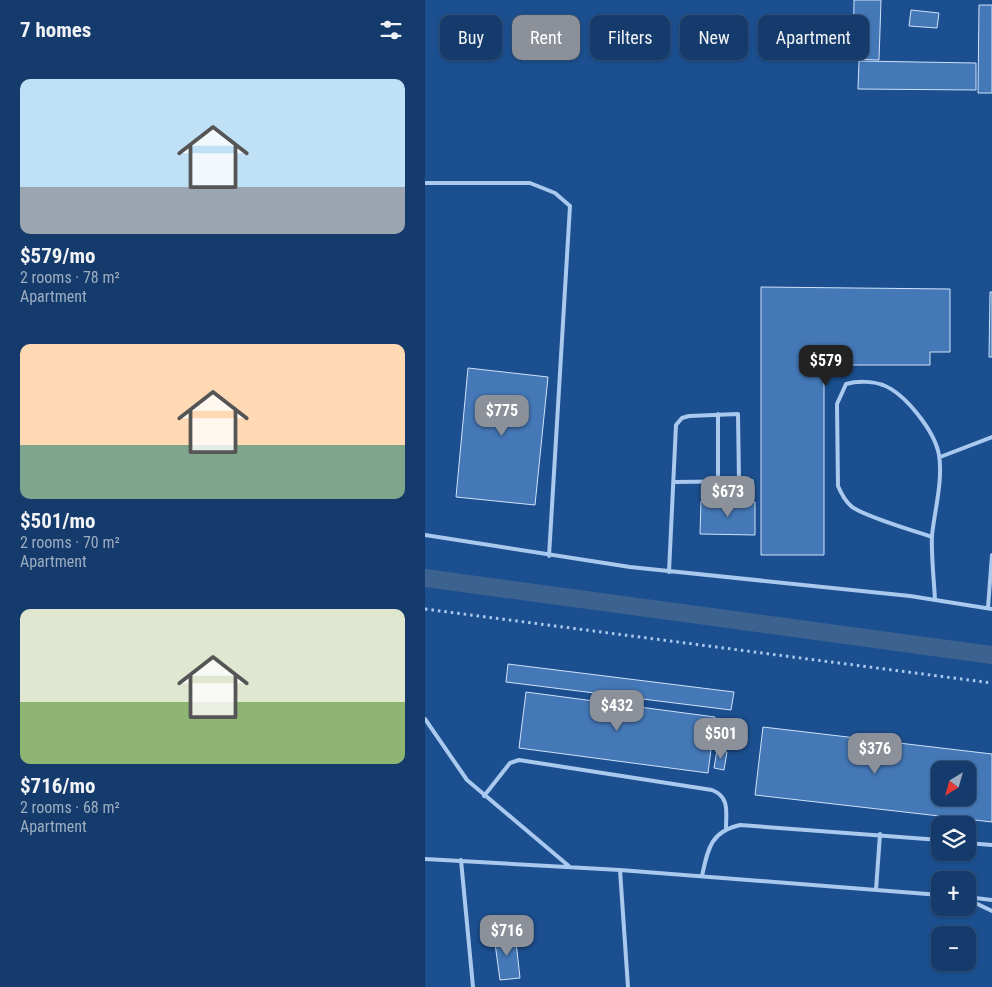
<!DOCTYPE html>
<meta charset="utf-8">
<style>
:root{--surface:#143b6b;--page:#214673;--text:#f1f3f6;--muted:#9dadc1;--line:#33557e;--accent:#8c9099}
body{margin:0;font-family:"Roboto Condensed",sans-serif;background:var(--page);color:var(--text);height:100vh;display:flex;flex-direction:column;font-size:19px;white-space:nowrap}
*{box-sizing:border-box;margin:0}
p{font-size:16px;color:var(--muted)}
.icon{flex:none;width:28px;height:28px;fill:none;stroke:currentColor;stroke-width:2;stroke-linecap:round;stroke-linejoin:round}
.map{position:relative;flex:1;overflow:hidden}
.details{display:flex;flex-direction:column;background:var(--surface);width:425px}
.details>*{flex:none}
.top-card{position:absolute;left:15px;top:15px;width:475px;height:45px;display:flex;gap:10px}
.needle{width:32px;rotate:217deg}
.controls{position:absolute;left:506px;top:761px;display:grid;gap:10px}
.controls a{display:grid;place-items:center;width:45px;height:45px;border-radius:10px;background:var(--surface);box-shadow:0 1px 4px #0004,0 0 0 1px var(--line);font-size:25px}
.price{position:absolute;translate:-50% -42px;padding:0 11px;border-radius:10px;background:var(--accent);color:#fff;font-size:16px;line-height:32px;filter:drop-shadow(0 1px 2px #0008)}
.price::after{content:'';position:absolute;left:50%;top:30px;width:15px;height:11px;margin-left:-8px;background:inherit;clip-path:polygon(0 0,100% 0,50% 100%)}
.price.selected{background:#222;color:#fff}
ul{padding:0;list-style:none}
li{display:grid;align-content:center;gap:10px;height:265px;padding:0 20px}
li span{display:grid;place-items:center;height:155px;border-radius:10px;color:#555}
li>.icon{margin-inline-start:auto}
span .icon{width:90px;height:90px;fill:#fffc;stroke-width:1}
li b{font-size:21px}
h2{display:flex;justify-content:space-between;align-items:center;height:60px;padding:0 20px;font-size:21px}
.chip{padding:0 18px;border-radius:10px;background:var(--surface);box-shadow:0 1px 4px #0004,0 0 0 1px var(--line);font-size:18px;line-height:45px}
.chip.selected{background:var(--accent);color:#fff}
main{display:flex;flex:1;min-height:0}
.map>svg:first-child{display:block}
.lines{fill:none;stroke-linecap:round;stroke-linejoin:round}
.canal{stroke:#3c6290;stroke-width:18}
.building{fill:#4478b7;stroke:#cfe3fa;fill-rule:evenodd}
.path{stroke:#a9c9ee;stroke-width:3;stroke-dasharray:2.5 4;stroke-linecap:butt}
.lane{stroke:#a9c9ee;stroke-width:4}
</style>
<main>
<section class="details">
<h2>7 homes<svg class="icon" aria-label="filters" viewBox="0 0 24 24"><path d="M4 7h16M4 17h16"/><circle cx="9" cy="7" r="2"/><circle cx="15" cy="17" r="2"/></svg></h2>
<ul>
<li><span style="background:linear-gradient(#bfe0f5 70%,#9aa5b1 0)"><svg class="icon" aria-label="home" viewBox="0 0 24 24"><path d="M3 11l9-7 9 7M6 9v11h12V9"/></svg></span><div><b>$579/mo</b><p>2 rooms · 78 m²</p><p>Apartment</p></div></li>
<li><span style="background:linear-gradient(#ffd9b3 65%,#7fa58c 0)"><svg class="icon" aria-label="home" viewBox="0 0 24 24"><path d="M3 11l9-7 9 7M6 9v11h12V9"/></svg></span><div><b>$501/mo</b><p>2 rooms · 70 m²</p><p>Apartment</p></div></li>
<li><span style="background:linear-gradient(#dfe7d0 60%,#8fb573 0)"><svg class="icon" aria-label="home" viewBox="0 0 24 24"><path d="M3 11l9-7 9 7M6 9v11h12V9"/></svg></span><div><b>$716/mo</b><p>2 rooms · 68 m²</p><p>Apartment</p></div></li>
</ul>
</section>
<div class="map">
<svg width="567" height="987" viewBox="0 0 567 987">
<rect width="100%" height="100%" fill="#1b4f8f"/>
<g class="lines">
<path class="canal" d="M0,578L567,655"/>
</g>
<path class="building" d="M429,0H456L454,60L428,59Z
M554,5H567V93H553Z
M486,10L514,13L512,28L484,26Z
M434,61L551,63V90L433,89Z
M336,287L525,289V352H505V365H399V555H336Z
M565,292H567V357H564Z
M43,368L123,377L110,505L31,497Z
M276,501L330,502V535L275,534Z
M83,664L309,692L306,710L81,682Z
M101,692L290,717L283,773L94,748Z
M338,727L567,754V822L330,795ZM515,770H542V798H515Z
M292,750L302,752L299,770L289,768Z
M90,933L95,978L75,980L69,936Z"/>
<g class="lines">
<path class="path" d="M0,609L567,683"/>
<path class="lane" d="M0,183H105L130,193L145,206L124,556
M515,457L567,437
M250,482L327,481
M293,482V414
M0,535L205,567L485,596L567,609
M507,537C490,531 437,516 426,506C419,500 416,493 413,486L412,404L421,384C432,381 447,381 458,385C481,394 510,432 514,455C518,480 510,509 507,535C506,556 509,579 510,600
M244,572L251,425L257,418L264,416L313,414L314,481
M563,608L567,555
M0,719L42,780L145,867
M59,796L85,763L94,760L287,790C305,797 301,812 301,828
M542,843L567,845
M0,859L195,870L515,895
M36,860L48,987
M195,870L203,987
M277,876C283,849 285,832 315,825L515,840
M451,890L455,834
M542,897L567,900
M542,899L567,911"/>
</g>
</svg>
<div class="controls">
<a><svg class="needle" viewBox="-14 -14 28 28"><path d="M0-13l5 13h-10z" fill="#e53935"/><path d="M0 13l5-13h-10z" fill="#9dadc1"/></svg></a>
<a><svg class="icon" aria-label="layers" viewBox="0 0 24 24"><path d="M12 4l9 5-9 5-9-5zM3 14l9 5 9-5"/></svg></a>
<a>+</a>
<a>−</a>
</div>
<b class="price selected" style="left:401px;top:387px">$579</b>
<b class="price" style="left:77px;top:437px">$775</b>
<b class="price" style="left:303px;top:518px">$673</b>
<b class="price" style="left:192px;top:732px">$432</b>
<b class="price" style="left:296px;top:760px">$501</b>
<b class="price" style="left:450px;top:775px">$376</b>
<b class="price" style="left:82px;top:957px">$716</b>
<div class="top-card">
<a class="chip">Buy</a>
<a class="chip selected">Rent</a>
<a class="chip">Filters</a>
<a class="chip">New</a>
<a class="chip">Apartment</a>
</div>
</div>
</main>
